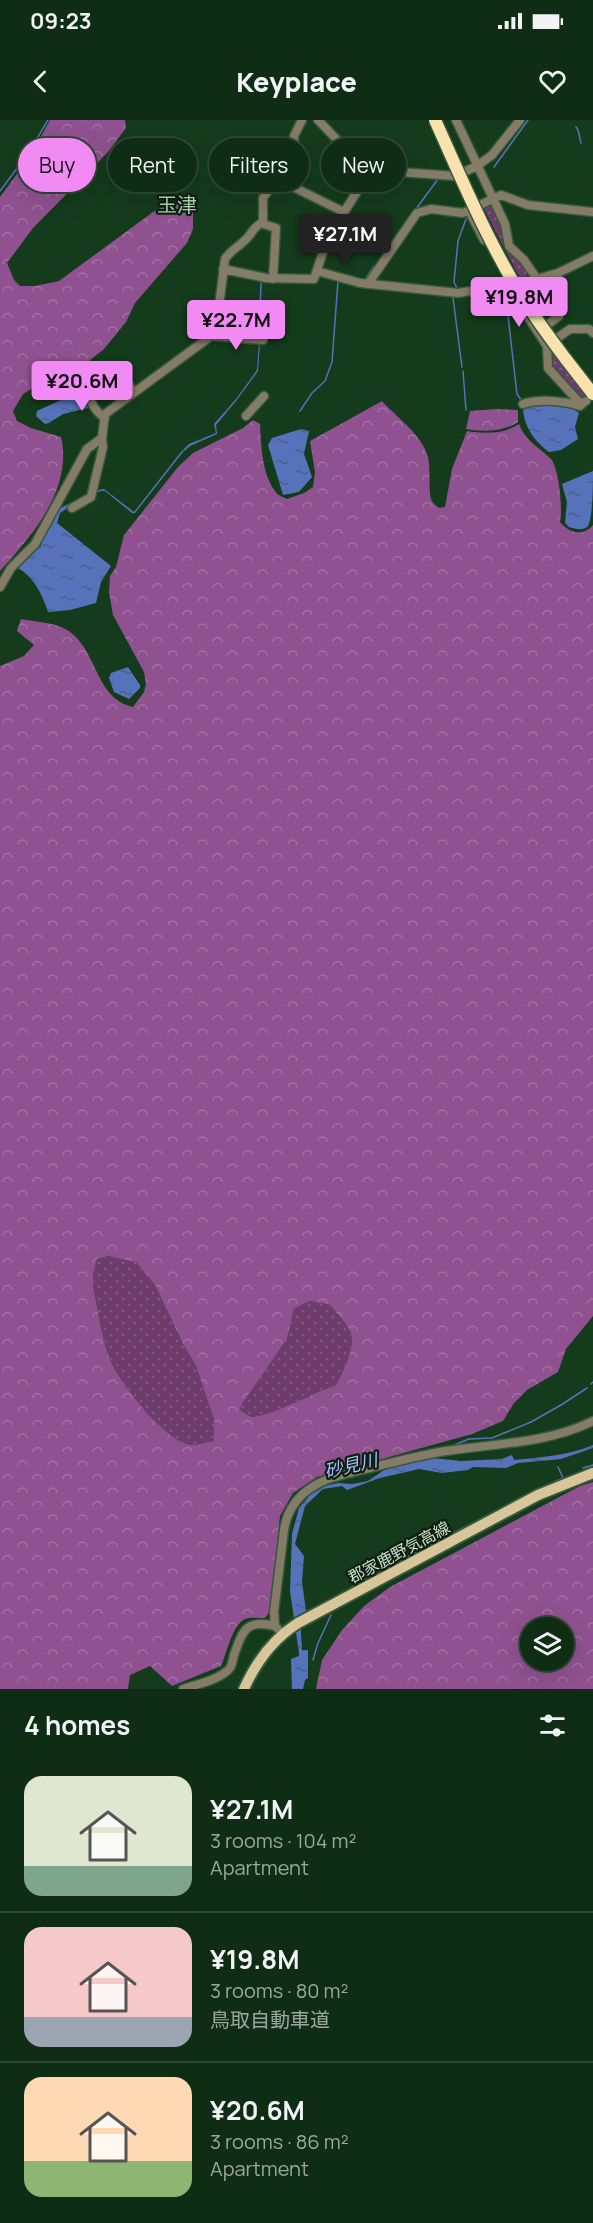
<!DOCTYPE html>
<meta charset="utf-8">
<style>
:root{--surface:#0f2c14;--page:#1d3822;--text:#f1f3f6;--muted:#9ba7a0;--line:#2f4834;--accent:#f28af3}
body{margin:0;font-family:Manrope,"Noto Sans JP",sans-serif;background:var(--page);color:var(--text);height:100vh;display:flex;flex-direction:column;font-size:22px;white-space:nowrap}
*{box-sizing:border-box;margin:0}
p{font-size:20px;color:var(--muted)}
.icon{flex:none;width:33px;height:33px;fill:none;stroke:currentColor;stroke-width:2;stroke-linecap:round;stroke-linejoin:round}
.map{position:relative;height:1569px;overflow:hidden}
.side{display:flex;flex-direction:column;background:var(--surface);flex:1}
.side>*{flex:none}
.hud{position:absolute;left:18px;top:18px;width:558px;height:54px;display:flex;gap:12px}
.tools{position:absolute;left:520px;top:1497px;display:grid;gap:12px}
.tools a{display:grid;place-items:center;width:54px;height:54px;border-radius:50%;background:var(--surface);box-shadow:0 6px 24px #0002,0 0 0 2px var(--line);font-size:30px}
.price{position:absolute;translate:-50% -51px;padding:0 14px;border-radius:6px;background:var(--accent);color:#111;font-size:20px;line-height:39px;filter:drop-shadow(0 2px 3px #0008)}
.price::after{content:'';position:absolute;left:50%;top:36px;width:18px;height:14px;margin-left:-9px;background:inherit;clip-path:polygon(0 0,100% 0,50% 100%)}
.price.selected{background:#222;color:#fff}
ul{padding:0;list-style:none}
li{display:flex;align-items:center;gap:18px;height:150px;padding:0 24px}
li+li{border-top:2px solid var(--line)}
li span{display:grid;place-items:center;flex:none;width:168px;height:120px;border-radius:18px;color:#555}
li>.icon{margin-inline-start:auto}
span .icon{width:72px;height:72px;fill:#fffc;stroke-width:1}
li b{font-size:26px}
h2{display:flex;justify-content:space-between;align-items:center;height:72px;padding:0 24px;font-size:26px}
.chip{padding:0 21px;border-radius:27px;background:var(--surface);box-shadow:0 6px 24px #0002,0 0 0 2px var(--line);font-size:21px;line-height:54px}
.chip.selected{background:var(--accent);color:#111}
.status{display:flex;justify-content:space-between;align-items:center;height:42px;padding:0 30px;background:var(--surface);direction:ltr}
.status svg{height:16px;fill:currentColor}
header{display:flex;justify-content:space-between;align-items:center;height:78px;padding:0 24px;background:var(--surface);font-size:27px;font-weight:800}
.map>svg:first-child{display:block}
.grass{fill:url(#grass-dots)}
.forest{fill:url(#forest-crowns);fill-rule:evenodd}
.water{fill:url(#water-ripples)}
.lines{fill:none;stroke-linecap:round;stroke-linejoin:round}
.stream{stroke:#5672bb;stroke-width:1.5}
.minor-casing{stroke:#35593b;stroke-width:11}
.major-casing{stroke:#35593b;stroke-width:14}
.highway-casing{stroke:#35593b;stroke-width:15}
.minor{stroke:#857c67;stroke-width:8}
.major{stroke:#d8c599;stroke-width:10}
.highway{stroke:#f9e2ad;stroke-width:12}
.highway-bridge-casing{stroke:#35593b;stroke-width:15;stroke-linecap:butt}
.highway-bridge{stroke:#f9e2ad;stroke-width:12}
.labels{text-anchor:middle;stroke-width:4.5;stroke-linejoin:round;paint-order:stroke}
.street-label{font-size:16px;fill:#cae0cb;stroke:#0e1e10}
.water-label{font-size:18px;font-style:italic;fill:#a5bef9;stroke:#0e1e10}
.quarter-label{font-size:20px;fill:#a8d3ab;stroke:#0e1e10}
</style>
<div class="status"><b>09:23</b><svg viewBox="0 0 49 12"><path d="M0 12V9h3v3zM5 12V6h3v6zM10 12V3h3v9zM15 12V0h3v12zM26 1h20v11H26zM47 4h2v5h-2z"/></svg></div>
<header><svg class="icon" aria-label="back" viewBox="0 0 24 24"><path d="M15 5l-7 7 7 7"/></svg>Keyplace<svg class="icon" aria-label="heart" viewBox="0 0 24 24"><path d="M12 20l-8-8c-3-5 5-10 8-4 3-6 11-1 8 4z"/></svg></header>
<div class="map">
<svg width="593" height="1569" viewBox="0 0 593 1569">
<defs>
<pattern id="grass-dots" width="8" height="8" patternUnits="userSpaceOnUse" patternTransform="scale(1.5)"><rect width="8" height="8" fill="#6d3c6d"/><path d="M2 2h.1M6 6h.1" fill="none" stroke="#805880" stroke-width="1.8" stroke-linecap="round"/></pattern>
<pattern id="forest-crowns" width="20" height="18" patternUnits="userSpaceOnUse" patternTransform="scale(1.5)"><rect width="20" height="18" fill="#8f518f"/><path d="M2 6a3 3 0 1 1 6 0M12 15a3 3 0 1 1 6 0" fill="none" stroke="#a272a2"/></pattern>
<pattern id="water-ripples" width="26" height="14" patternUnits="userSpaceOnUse" patternTransform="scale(1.5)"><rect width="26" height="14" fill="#5672bb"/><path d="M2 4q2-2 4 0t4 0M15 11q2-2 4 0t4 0" fill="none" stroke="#4c5f89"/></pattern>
</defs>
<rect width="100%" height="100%" fill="#143b1b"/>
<path class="grass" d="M491,85L501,103L505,126L520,141L528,153L527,156L520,158L484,89Z
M551,228L587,275L586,278H582L554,251L552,245Z
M107,1136L136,1142L155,1165L182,1222L196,1246L214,1300V1321C207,1322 198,1325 191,1325C165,1323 119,1262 110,1239C102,1220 98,1189 93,1167V1155L97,1139Z
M310,1181L330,1185C337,1194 351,1207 352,1218C353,1231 342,1254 336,1265C307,1275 282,1292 253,1297L240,1290L242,1284L287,1219L294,1189Z"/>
<path class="forest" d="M50,0H125L126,8L108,32L33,108L7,143L14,160L20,166H35L59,161L153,92L172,83H186L193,90V109L187,123L135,183L126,202L104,229L80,248L50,258L23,274L13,291L17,301L31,308L61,317C73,368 33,415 0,451V77L31,35Z
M382,281C397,298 419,312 427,334C432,348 427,371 432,381C433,384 437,386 439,388L445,387L452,349L467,311C484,314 504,314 519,304C524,319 539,328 550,338C559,346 563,390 560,402C569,413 583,417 593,405V1196L566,1229L558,1252L527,1270L514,1283L503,1301L472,1314L317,1357L293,1373L280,1396L270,1491L265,1498C259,1498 250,1497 245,1499C232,1505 227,1533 221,1546L172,1566L150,1546L130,1555L128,1569H0V546L24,536L34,525L17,511L21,499C35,502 54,502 67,510C98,529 94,578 133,587L144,572L146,564L144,552L113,495L109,472L110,456L116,447L124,415L178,347L193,333L243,308L253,300L260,304C261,325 262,354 275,371C277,375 283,377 287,379L304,373L313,367L315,352L310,321ZM107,1136L136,1142L155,1165L182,1222L196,1246L214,1300V1321C207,1322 198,1325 191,1325C165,1322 119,1262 110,1239C102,1220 98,1189 93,1167V1155L97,1139ZM310,1181L330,1185C337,1194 351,1207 352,1218C353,1231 342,1254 336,1265C307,1275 282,1292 252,1297L240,1290L242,1284L287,1219L294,1189Z
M497,289L518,290V302C504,312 482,312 466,309L470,291Z
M593,1362V1569H316L322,1540L342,1510L364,1486L390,1467L580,1366ZM531,1508H564V1540H531Z"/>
<path class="water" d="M259,223H260L258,251L236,281L216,305L217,314L190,326L183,332L135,393H132L105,371H101L81,379L60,393L57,403L111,446L101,462L96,483L70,490L48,492C42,474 34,457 18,448L41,426C41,416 54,397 59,389L90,372L104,369L134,392L181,332L189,324L216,313L214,304L236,279L257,250Z
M77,267H79L88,288L63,294L49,303L45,304L36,296L37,291L61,280Z
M563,285L574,289L579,293L575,307L578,319L561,330L549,332C535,322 524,307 523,289L526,286Z
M301,309L309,311L304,334L312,357L299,372L283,375L268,325L272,318Z
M593,351C593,364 593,397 588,406C584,411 575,409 569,407L565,403L567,382L562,364Z
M128,547L140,565V568L129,579L114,572L109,558L111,553Z
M593,1325V1328L561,1339L518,1343L506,1348L473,1347L468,1350L442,1353L419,1349L380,1358L347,1370L342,1366L323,1369L305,1386L295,1424L304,1436L302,1462L306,1491L300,1497L302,1530H308V1558L305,1560L303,1569H292L291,1539L299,1536V1533L290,1471L292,1414L299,1388L310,1375L325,1366L338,1363L353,1364L368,1361L387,1348L432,1338L461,1341L502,1339L512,1335L514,1340C541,1337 568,1336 593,1325Z"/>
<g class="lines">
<path class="stream" d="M576,7L578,10L581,23
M494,47L528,0
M0,71L27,35L48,0
M416,89L438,59
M379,140L408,99
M366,158L374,146
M291,163H316
M457,168L454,162L458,121L466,99
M505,170L517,274L522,281
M497,171L510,169
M453,178L462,247
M239,214L259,215L261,163
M463,251L466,290
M300,291L312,273L325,261L332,242L338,161L359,167
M591,1264L593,1262
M452,1326L469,1319L492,1318L531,1302L561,1285L587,1268
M583,1348L593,1345
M535,1371L563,1358L558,1347
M500,1389L531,1373
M432,1424L494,1392
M384,1449L425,1428
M313,1540L318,1523L331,1495"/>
<defs>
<path id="minor" d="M318,0L344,27L371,50L455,56L477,46L492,35L520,0
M456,0L505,104L509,126L524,140L537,159
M277,59L344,92
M469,91L484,120
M223,149L266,158L314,159L328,117L371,50
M317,151L360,163L458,173L523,163L558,153L593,136
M273,159L276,108L263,104V78L293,36L295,31L294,16L302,0
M368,164L417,93L431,89L463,93L501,75L528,85L593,92
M521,186L547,226L548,248L578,281L583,283L586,281
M540,210L559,196L558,153
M211,216L263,220
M549,224L570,209H589L593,213
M120,253L134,272
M83,264C89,276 93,291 105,298
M523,284C539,278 564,281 580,286L583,283
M246,296L264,276
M72,388L91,377L103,327L102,318
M0,467L11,448L35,424L87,329L102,318L105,294L211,216L216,210L225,139C231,130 237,128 244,121C252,115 253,106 262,103
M283,1514L275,1506L274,1492L284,1410C287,1391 297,1376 314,1366C330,1356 352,1353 370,1348C395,1342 420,1335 446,1331C497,1323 546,1324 593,1301
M183,1569C197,1564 220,1560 230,1548C232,1545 233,1539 234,1535C243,1510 246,1499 275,1506"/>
<path id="major" d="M244,1569C256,1542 273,1519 298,1503L538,1375L593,1353"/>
<path id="highway" d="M565,238L593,274"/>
</defs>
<use href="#minor" class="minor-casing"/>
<use href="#major" class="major-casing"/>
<use href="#highway" class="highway-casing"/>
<use href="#minor" class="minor"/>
<use href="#major" class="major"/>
<use href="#highway" class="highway"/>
<defs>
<path id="highway-bridge" d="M435,0C464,64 491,130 530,189C541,206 553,222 565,238"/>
</defs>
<use href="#highway-bridge" class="highway-bridge-casing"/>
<use href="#highway-bridge" class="highway-bridge"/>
</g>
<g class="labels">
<g class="street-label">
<text transform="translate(399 1432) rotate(-28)" y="6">郡家鹿野気高線</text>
</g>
<g class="water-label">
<text transform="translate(351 1346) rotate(-13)" y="6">砂見川</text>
</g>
<g class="quarter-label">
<text x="177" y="92">玉津</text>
</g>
</g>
</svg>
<div class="tools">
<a><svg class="icon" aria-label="layers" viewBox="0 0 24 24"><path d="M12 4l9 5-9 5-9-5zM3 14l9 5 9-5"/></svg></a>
</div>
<b class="price selected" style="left:345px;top:145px">¥27.1M</b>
<b class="price" style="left:519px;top:208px">¥19.8M</b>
<b class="price" style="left:236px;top:231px">¥22.7M</b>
<b class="price" style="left:82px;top:292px">¥20.6M</b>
<div class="hud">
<a class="chip selected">Buy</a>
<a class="chip">Rent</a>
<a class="chip">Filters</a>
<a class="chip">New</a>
</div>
</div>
<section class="side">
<h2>4 homes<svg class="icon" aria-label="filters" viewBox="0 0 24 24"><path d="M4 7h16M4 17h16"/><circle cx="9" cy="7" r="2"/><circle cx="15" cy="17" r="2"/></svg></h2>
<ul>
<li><span style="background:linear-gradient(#dfe7d0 75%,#7fa58c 0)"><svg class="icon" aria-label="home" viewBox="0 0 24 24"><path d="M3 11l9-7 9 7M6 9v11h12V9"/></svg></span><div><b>¥27.1M</b><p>3 rooms · 104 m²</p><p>Apartment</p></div></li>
<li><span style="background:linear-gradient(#f6c9c9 75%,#9aa5b1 0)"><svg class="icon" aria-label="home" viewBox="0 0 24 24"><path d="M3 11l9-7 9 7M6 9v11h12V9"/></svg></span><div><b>¥19.8M</b><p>3 rooms · 80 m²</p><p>鳥取自動車道</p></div></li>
<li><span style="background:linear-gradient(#ffd9b3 70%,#8fb573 0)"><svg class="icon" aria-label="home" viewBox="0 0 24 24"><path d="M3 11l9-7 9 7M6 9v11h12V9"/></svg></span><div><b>¥20.6M</b><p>3 rooms · 86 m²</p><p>Apartment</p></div></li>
</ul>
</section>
